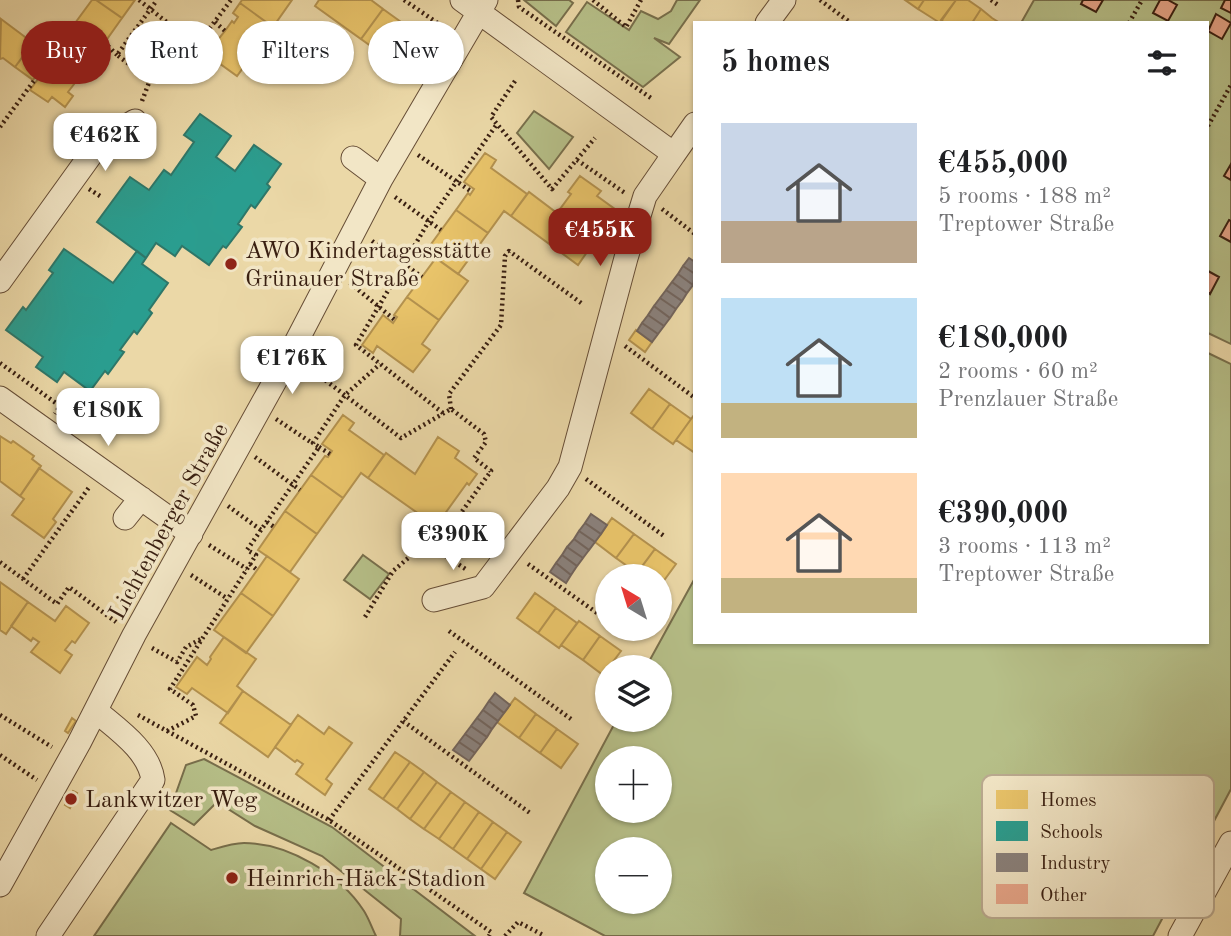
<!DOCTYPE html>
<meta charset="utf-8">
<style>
:root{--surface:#fff;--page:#f2f2f2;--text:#202124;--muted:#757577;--accent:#8f2418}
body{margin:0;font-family:"Old Standard TT",serif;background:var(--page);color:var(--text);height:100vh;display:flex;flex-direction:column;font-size:26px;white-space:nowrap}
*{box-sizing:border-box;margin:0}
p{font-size:23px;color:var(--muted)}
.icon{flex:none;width:38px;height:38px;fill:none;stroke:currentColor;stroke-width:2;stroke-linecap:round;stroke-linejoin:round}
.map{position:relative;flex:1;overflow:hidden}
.panel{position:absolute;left:693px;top:21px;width:516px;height:623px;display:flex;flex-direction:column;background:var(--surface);border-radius:0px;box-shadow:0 2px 5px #0004}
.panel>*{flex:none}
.banner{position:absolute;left:21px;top:21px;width:567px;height:63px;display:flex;gap:14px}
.needle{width:46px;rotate:322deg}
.fabs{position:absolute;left:595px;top:564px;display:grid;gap:14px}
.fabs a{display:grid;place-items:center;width:77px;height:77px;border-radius:50%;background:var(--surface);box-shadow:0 2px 5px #0004;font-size:35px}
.price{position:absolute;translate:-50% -60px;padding:0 16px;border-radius:14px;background:#fff;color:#222;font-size:23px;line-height:46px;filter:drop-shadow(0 2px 4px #0008)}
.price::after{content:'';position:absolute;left:50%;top:42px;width:21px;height:16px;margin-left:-10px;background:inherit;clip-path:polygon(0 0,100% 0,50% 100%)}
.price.current{background:var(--accent);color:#fff}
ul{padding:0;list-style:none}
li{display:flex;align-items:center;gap:21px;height:175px;padding:0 28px}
li span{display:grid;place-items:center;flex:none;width:196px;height:140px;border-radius:0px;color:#555}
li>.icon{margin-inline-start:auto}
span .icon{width:84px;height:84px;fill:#fffc;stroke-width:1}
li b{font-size:30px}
h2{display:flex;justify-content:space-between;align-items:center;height:84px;padding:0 28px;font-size:30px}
.pill{padding:0 24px;border-radius:32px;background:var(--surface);box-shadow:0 2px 5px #0004;font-size:24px;line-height:63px}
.pill.current{background:var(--accent);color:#fff}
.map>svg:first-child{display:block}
.green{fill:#b6bf88;stroke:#786f4c;stroke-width:2;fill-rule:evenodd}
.homes{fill:#e9c46a;stroke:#b4924f;stroke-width:2}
.schools{fill:#2a9d8f;stroke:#2e7769;stroke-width:2}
.industry{fill:#8a817c;stroke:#72645c;stroke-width:2}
.building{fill:#e8a68a;stroke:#391f11;stroke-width:2}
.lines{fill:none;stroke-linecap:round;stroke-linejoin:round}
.minor-casing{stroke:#664d36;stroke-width:25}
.path{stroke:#391f11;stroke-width:4.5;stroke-dasharray:2 3.5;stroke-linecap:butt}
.minor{stroke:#f2e6c6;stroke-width:23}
.poi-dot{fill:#8f2418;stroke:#f2e6c6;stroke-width:2.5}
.labels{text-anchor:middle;stroke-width:7;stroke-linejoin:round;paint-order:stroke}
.poi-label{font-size:24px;fill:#391f11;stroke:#f2e6c6;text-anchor:start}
.street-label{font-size:24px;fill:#391f11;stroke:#f2e6c6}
.key{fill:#f2e6c6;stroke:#baaa90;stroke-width:2}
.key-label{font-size:19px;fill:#391f11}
</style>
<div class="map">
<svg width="1231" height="936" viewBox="0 0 1231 936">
<rect width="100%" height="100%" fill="#ebd8a7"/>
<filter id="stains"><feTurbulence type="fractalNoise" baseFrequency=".00286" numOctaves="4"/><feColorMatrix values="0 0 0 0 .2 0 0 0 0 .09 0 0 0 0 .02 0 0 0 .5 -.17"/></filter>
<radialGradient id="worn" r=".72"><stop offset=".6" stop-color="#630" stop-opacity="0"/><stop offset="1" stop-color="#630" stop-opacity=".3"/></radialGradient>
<path class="green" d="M524,0H569L573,3L556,26Z
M677,0H700L669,44L654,38L680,57L643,87L566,32L587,2L629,30L641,11L658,19L671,11Z
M1034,0H1231V344L1208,333V23H1021Z
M534,111L573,137L549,169L517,133Z
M1208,353L1231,364V789L1153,936H605L524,893L617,719H660V667H646L695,578V642H1208ZM607,758H660V810H607ZM607,849H660V901H607Z
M363,555L389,574L370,599L344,580Z
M204,759L332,827L475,936H400L401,919L322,856L255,826L217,802L194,825L170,810L186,765Z
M171,823L211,850C221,847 233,843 244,843C288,843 340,874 364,911C369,919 372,928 376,936H94Z"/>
<path class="homes" d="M92,0H96L122,18L88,66L59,45Z
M96,0H135L122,18Z
M242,0H292L273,27L240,3Z
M319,0H371L383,9L361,39L315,6Z
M905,0H924L918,9Z
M924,0H956L940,23L918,9Z
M956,0H968L981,9L972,23H945L941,20Z
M240,3L273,27L237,76L205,53L210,46L215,49L219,44L216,42L225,31L232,21L234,23L238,17L233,13Z
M383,9L426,40L404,70L361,39Z
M981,9L992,18L1000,23H972Z
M1,19L33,43L15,67L3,58L0,59Z
M32,44L53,59L62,47L88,66L68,92L73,96L65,107L52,97L48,102L30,90L38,79L35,77L33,80L15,67Z
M485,153L496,160L491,168L527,194L511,216L504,211L488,233L456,210L468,193L470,195L474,189L464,182Z
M580,176L601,191L597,196L619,212L610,224L608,222L578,265L511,216L529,192L557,213L571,194L568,192Z
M456,210L488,233L458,274L426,251Z
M436,258L468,281L439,320L407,297Z
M407,297L439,320L422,344L430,350L413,372L377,346L373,353L362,345L383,315L393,323L397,317L394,315Z
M636,330L652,342L645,352L629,340Z
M649,389L670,404L652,429L631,413Z
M670,404L691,419L673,444L652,429Z
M343,415L354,423L349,430L384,455L368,478L361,473L343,498L311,475L325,456L328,457L332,451L322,444Z
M694,415L695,416V453L676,440Z
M0,436L11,443L13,441L34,456L32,459L41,466L20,496L0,481Z
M438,437L459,451L455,458L477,474L469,485L467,483L436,526L368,478L386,453L415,474Z
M39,468L72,492L53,519L56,522L44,538L12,515L24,499L20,496Z
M311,475L343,498L317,534L285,511Z
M285,511L317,534L290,572L258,550Z
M612,518L634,534L616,558L595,542Z
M634,534L655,549L637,573L616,558Z
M655,549L676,564L660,586V576H642L637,573Z
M267,556L299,579L273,616L241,593Z
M0,582L28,602L6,634L0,630Z
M241,593L273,616L246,653L214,630Z
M535,593L556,608L538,633L517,618Z
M28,602L55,621L66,606L89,623L75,643L72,641L65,650L72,655L60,673L31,652L39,642L33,638L31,641L11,626Z
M556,608L577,623L559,648L538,633Z
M579,621L600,636L583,660L561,645Z
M600,636L621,651L603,675L583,660Z
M224,637L256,659L237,686L243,691L228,713L192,688L187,694L176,687L197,657L207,665L211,659L210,657Z
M243,691L291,725L268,757L220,723Z
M515,698L536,714L519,738L497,722Z
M536,714L557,729L540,753L519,738Z
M298,715L324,734L329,727L352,743L326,779L332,784L325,795L296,774L303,764L297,760L295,762L275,747Z
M72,718L76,721L68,733L65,731Z
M557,729L578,744L561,768L540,753Z
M395,752L410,762L383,799L369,789Z
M410,762L424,772L397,809L383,799Z
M424,772L437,782L410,819L397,809Z
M437,782L451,792L424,829L410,819Z
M73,791L77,793L70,808L65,805Z
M451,792L465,802L439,839L424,829Z
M465,802L479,812L453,849L439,839Z
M479,812L493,822L467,859L453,849Z
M493,822L507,832L481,869L467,859Z
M507,832L521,842L495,879L481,869Z"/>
<path class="schools" d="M200,114L231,136L216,157L235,171L254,145L281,164L267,184L270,187L255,208L251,205L238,224L242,227L226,248L223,246L209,265L182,246L175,256L156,243L146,258L97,222L130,177L149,190L164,170L171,175L194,142L184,135Z
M64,249L113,283L137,251L146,258L142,264L168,283L149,310L152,313L137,334L134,331L120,350L124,352L108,374L105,371L90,391L64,372L57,382L36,367L43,357L6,330L23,307L26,310L53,273L49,270Z"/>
<path class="industry" d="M689,258L695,262V274L683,266Z
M683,266L695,274L693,285L678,274Z
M678,274L693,285L687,293L672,282Z
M672,282L687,293L682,301L666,290Z
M666,290L682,301L676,309L660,298Z
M660,298L676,309L670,318L654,306Z
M654,306L670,318L664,326L648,315Z
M648,315L664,326L658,334L642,323Z
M642,323L658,334L652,342L637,331Z
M591,514L607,525L601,534L585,523Z
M585,523L601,534L595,542L579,531Z
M579,531L595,542L589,550L574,539Z
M574,539L589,550L583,558L567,547Z
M567,547L583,558L577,566L562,555Z
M562,555L577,566L571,575L556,563Z
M556,563L571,575L566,583L550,572Z
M495,693L510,705L504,713L489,701Z
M489,701L504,713L498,721L483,710Z
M483,710L498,721L492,729L477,718Z
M477,718L492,729L487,737L471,726Z
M471,726L487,737L481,745L465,734Z
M465,734L481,745L475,753L459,742Z
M459,742L475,753L469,761L453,750Z"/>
<path class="building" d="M1083,0H1103L1096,12L1081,4Z
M1160,0H1168L1177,5L1168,21L1153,13Z
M1225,0H1231V13L1221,8Z
M1216,14L1231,23L1222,39L1208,31Z
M1231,164V180L1224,176Z
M1229,220L1231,221V242L1220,236Z
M1208,271L1219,277L1210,294L1208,292Z"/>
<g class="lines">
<defs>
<path id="minor" d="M767,23L784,0
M674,154L695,124
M353,158L381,179
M0,281L100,142L135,121
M0,398L191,534
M125,518L141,498
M434,600L483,587L558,488L570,467L626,258L645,196L674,154L462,0
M0,885L79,743L134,635L290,354L381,179L486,0
M48,936L153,780C149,750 117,729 96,711
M1180,936L1231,843"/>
</defs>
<use href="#minor" class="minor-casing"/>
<path class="path" d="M139,0L174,28L140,72
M404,0L439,24V36
M518,0L519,7L651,98
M593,0L626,27L641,0
M820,0L851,23
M991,0L998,5
M215,22L225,31
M1129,23L1142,0
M174,28L197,45L231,0
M104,42L117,55
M515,81L491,117L552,189L595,138
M142,101L150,80L117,55L157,0
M1208,126L1231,85
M0,127L36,78
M418,155L472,192
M577,160L625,193
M89,189L100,196
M395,197L441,230
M662,209L695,234
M372,241L422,277
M350,283L395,320
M625,346L695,398
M0,363L60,406L55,414
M308,367L401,438L451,409L484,434L486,442L474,458L491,471L435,549L467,570
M451,409L449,394L501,325L505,256L509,251L584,305
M443,413L356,345L429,221L497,124
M276,419L312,443
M319,447L330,454
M255,457L300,490
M586,479L664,536
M228,506L261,530
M267,522L274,527
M209,545L247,569
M0,562L57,604L69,587L116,622
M250,564L257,570
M528,564L607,620
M191,575L228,599
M23,579L90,486
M365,617L393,571L426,543L435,549
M449,631L571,719
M152,648L177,662L186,647L203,638
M0,715L52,747
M138,715L329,820L491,932L489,936
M403,721L530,813
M167,731L196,716L193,705L170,689L256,555L247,550L319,447L313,443L345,395L380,364
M0,755L37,780
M329,820L455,652
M505,936L518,922L545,936"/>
<use href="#minor" class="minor"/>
</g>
<g class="poi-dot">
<circle cx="231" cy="264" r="7"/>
<circle cx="71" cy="799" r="7"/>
<circle cx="232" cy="878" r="7"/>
</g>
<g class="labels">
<g class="poi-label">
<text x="245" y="258">AWO Kindertagesstätte<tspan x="245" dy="28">Grünauer Straße</tspan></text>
<text x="85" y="807">Lankwitzer Weg</text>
<text x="246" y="886">Heinrich-Häck-Stadion</text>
</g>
<g class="street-label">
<text transform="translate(168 521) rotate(-61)" y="8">Lichtenberger Straße</text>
</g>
</g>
<rect x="982" y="775" width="232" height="143" rx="10" class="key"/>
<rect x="996" y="790" width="32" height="19" fill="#e9c46a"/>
<rect x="996" y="821" width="32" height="20" fill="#2a9d8f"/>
<rect x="996" y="853" width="32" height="19" fill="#8a817c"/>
<rect x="996" y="884" width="32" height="20" fill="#e8a68a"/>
<g class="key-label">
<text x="1040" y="806">Homes</text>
<text x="1040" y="838">Schools</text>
<text x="1040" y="869">Industry</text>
<text x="1040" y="901">Other</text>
</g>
<rect width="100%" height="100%" filter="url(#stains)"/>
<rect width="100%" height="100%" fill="url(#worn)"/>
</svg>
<div class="fabs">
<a><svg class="needle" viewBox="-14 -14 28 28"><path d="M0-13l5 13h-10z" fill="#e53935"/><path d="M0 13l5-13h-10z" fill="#757577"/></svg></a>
<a><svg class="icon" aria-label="layers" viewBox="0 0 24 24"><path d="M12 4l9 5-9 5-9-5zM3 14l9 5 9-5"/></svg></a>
<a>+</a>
<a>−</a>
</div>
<b class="price" style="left:105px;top:173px">€462K</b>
<b class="price current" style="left:600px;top:268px">€455K</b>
<b class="price" style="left:292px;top:396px">€176K</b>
<b class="price" style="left:108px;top:448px">€180K</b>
<b class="price" style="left:453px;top:572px">€390K</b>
<div class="banner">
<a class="pill current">Buy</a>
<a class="pill">Rent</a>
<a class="pill">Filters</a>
<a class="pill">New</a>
</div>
<section class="panel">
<h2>5 homes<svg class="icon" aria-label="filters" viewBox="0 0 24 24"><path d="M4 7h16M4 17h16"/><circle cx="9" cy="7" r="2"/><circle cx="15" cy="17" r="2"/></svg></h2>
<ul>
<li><span style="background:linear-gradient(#c9d6e8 70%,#b9a48a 0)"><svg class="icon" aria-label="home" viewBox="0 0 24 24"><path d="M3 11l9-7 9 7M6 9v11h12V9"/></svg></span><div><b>€455,000</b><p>5 rooms · 188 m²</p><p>Treptower Straße</p></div></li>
<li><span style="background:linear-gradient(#bfe0f5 75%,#c2b280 0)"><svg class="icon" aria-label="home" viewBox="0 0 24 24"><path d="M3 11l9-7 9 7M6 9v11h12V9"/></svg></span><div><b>€180,000</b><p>2 rooms · 60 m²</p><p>Prenzlauer Straße</p></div></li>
<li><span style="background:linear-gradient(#ffd9b3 75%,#c2b280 0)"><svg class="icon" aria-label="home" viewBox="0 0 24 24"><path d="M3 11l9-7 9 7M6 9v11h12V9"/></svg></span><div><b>€390,000</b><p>3 rooms · 113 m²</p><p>Treptower Straße</p></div></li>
</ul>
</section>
</div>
